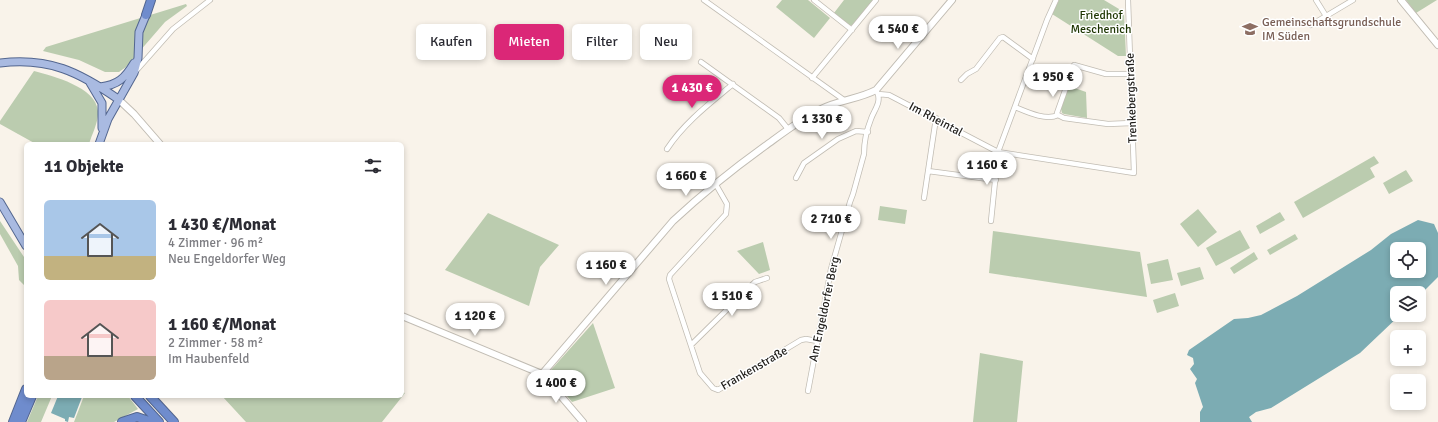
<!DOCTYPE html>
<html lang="de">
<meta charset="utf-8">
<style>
:root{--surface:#fff;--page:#f7f7f7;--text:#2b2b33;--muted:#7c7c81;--accent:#db2777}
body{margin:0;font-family:Signika,sans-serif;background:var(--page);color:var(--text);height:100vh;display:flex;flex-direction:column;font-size:15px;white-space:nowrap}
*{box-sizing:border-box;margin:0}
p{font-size:13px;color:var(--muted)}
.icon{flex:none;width:22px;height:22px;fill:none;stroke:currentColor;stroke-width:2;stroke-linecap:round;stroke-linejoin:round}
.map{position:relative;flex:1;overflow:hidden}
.details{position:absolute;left:24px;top:142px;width:380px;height:256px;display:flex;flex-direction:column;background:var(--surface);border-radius:6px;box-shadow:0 2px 6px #0003}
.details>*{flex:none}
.hud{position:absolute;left:416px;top:24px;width:380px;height:36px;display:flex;gap:8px}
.tools{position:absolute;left:1390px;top:242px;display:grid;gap:8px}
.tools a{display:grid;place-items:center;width:36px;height:36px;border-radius:6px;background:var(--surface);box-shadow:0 2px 6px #0003;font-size:20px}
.price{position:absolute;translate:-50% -34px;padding:0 9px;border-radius:14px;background:#fff;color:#222;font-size:13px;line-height:26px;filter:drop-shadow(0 1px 2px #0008)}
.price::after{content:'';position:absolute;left:50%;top:24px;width:12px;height:9px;margin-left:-6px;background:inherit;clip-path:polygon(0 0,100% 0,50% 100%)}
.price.selected{background:var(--accent);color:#fff}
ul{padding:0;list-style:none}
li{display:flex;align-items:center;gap:12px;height:100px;padding:0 20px}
li span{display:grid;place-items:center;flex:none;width:112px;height:80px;border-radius:6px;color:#555}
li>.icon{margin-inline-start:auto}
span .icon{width:48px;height:48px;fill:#fffc;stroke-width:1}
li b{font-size:17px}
h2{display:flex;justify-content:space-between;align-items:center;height:48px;padding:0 20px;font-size:17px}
.tag{padding:0 14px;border-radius:6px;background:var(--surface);box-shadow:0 2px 6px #0003;font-size:14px;line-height:36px}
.tag.selected{background:var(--accent);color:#fff}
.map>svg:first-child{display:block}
.green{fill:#bbccaf}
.water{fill:#7cacb3;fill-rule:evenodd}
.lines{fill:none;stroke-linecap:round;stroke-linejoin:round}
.street-casing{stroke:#c1bcb3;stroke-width:6}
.secondary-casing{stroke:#c1bcb3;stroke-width:8}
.primary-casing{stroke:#53668f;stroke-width:9}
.highway-casing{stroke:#53668f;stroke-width:10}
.street{stroke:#fff;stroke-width:4.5}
.secondary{stroke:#fff;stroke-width:6}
.primary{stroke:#a9bae1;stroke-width:7}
.highway{stroke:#6f8ccd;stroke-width:8}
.labels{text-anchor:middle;stroke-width:3;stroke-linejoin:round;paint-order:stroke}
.park-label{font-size:12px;fill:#1c3401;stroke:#fff}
.education-label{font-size:12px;fill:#785e54;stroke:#fff;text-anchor:start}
.street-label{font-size:12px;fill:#201e1b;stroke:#fff}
</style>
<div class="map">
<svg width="1438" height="422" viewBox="0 0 1438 422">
<rect width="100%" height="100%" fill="#f9f3ea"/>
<path class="green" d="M782,0H808L830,18L814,38L776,7Z
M844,0H874L852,25H849L834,13Z
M1059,0H1104L1124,12L1126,56H1118L1052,14Z
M1406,0H1437L1416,13Z
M186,4L187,6L165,22L126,67L119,72H105L79,60L43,51L46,47Z
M34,71C53,76 96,87 98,111C99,121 92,134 89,144H36L0,124V121Z
M1069,86L1086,92L1087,118L1064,114L1062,113L1061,109Z
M1374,156L1379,163L1370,168L1375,177L1303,218L1294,202Z
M1406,170L1413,181L1389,194L1383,183Z
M880,206L907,210L905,224L878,220Z
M1198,209L1217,232L1198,247L1180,224Z
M1280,212L1285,220L1260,234L1256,226Z
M488,213L559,245L540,267L529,306L445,270Z
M0,221L26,260V287L19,280L18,266L0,234Z
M1240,230L1250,248L1216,266L1206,248Z
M993,231L1140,252L1147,297L989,273Z
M1295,234L1298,239L1270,255L1267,250Z
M763,242L770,270L759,274L737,251Z
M1254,252L1258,259L1234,274L1230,268Z
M1168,259L1173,280L1151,284L1147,264Z
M1200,267L1204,279L1181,286L1177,273Z
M1175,293L1179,306L1157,313L1153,300Z
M593,323L615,388L572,402L550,376V371Z
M980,353L1023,361L1017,422H973Z
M402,392L405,393L382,422H246L222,396H402Z
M38,396H52L41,422H27Z
M84,396H128L138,409L114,422H74Z"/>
<path class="water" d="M1418,220L1434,224L1438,233V277L1419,296V293H1397V315H1400L1360,353L1271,408L1256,412L1249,417L1252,422H1200V412L1203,407L1195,383L1197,379L1190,369L1194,364L1193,358L1187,355L1189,350L1234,319L1248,318L1261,315L1297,296L1371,250L1391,234ZM1397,249H1419V271H1397Z
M58,396L82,397L74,418L69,417L68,422L65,421V419L51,413Z"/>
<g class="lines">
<defs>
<path id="street" d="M704,0L844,100
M814,0L852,30
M1316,0L1326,16
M1311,25L1353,0
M701,62L779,118L788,129
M135,72L173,29L210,0
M1130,74H1106L1074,65L1057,113L1058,115L1064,118L1108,124L1132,123
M812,78L876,0
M961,80L967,74L976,69L1000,38L1003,37L1033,59
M878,94L889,95L998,152L1134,173L1128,0
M1015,107C1027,112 1046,121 1058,115
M667,149C684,123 709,104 733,84
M928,171L996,180
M796,178L804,163L838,139L856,131L868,132
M715,183L727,204L726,214L670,275L669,279L700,373L713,388L718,390L801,340L806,339L817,341
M924,198L936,118
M991,221L998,152L1047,20L1056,0
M691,345L755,282L767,278
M808,391L831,269L850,202L853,194L864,154C864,143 867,129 871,119C874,110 882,102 877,92"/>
<path id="secondary" d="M1401,0L1438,45
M118,99L134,114L160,144
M402,316L542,374L583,422
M542,374L673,221C702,194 733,169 765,146C783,133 801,119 821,109C839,100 859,99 876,90L952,0"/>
<path id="primary" d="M0,63C49,57 79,72 118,99
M89,81L102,103V128
M100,87C118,85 125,78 134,63
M99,144L108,119L134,73L138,58L139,32L146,15
M0,202L26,246"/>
<path id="highway" d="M146,15L151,0
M135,396L159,422
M150,396L174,422
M13,422L26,389
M21,422L32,396
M122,422L137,417L152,422"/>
</defs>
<use href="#street" class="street-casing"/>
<use href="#secondary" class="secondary-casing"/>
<use href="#primary" class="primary-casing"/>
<use href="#highway" class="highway-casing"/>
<use href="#street" class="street"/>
<use href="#secondary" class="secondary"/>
<use href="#primary" class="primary"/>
<use href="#highway" class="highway"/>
</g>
<defs>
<symbol id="school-bare" viewBox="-9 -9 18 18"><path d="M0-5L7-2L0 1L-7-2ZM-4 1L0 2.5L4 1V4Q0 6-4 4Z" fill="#8d6e63" stroke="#fff" stroke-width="2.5" paint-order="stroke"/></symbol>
</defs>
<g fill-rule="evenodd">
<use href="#school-bare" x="1239" y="18" width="22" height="22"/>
</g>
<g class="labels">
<g class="park-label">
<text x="1101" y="19">Friedhof<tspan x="1101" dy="14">Meschenich</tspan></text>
</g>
<g class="education-label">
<text x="1262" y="26">Gemeinschaftsgrundschule<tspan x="1262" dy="14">IM Süden</tspan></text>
</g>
<g class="street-label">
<text transform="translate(1131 98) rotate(-92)" y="4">Trenkebergstraße</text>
<text transform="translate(936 119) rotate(28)" y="4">Im Rheintal</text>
<text transform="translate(824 309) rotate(-78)" y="4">Am Engeldorfer Berg</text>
<text transform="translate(754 368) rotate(-30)" y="4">Frankenstraße</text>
</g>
</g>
</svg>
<div class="tools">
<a><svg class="icon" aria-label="locate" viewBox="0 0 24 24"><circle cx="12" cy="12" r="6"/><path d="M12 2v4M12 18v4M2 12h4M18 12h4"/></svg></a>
<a><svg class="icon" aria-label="layers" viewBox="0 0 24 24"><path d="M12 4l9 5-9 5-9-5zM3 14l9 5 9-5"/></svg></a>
<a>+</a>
<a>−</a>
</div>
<b class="price" style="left:898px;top:50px">1 540 €</b>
<b class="price" style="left:1053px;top:98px">1 950 €</b>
<b class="price selected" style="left:692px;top:109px">1 430 €</b>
<b class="price" style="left:822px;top:140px">1 330 €</b>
<b class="price" style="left:987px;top:186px">1 160 €</b>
<b class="price" style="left:686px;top:197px">1 660 €</b>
<b class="price" style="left:831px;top:240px">2 710 €</b>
<b class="price" style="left:606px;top:286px">1 160 €</b>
<b class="price" style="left:732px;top:317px">1 510 €</b>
<b class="price" style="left:475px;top:337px">1 120 €</b>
<b class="price" style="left:556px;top:404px">1 400 €</b>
<div class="hud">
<a class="tag">Kaufen</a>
<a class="tag selected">Mieten</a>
<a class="tag">Filter</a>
<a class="tag">Neu</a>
</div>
<section class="details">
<h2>11 Objekte<svg class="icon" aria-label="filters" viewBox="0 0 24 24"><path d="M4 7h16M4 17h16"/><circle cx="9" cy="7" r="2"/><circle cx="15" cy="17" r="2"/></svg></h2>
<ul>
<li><span style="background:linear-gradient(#a9c7e8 70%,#c2b280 0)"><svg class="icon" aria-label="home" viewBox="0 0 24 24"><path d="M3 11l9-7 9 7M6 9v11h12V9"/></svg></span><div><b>1 430 €/Monat</b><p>4 Zimmer · 96 m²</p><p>Neu Engeldorfer Weg</p></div></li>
<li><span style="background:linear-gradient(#f6c9c9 70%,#b9a48a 0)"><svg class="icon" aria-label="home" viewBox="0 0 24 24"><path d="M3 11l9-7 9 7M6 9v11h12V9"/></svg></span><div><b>1 160 €/Monat</b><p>2 Zimmer · 58 m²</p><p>Im Haubenfeld</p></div></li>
</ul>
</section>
</div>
